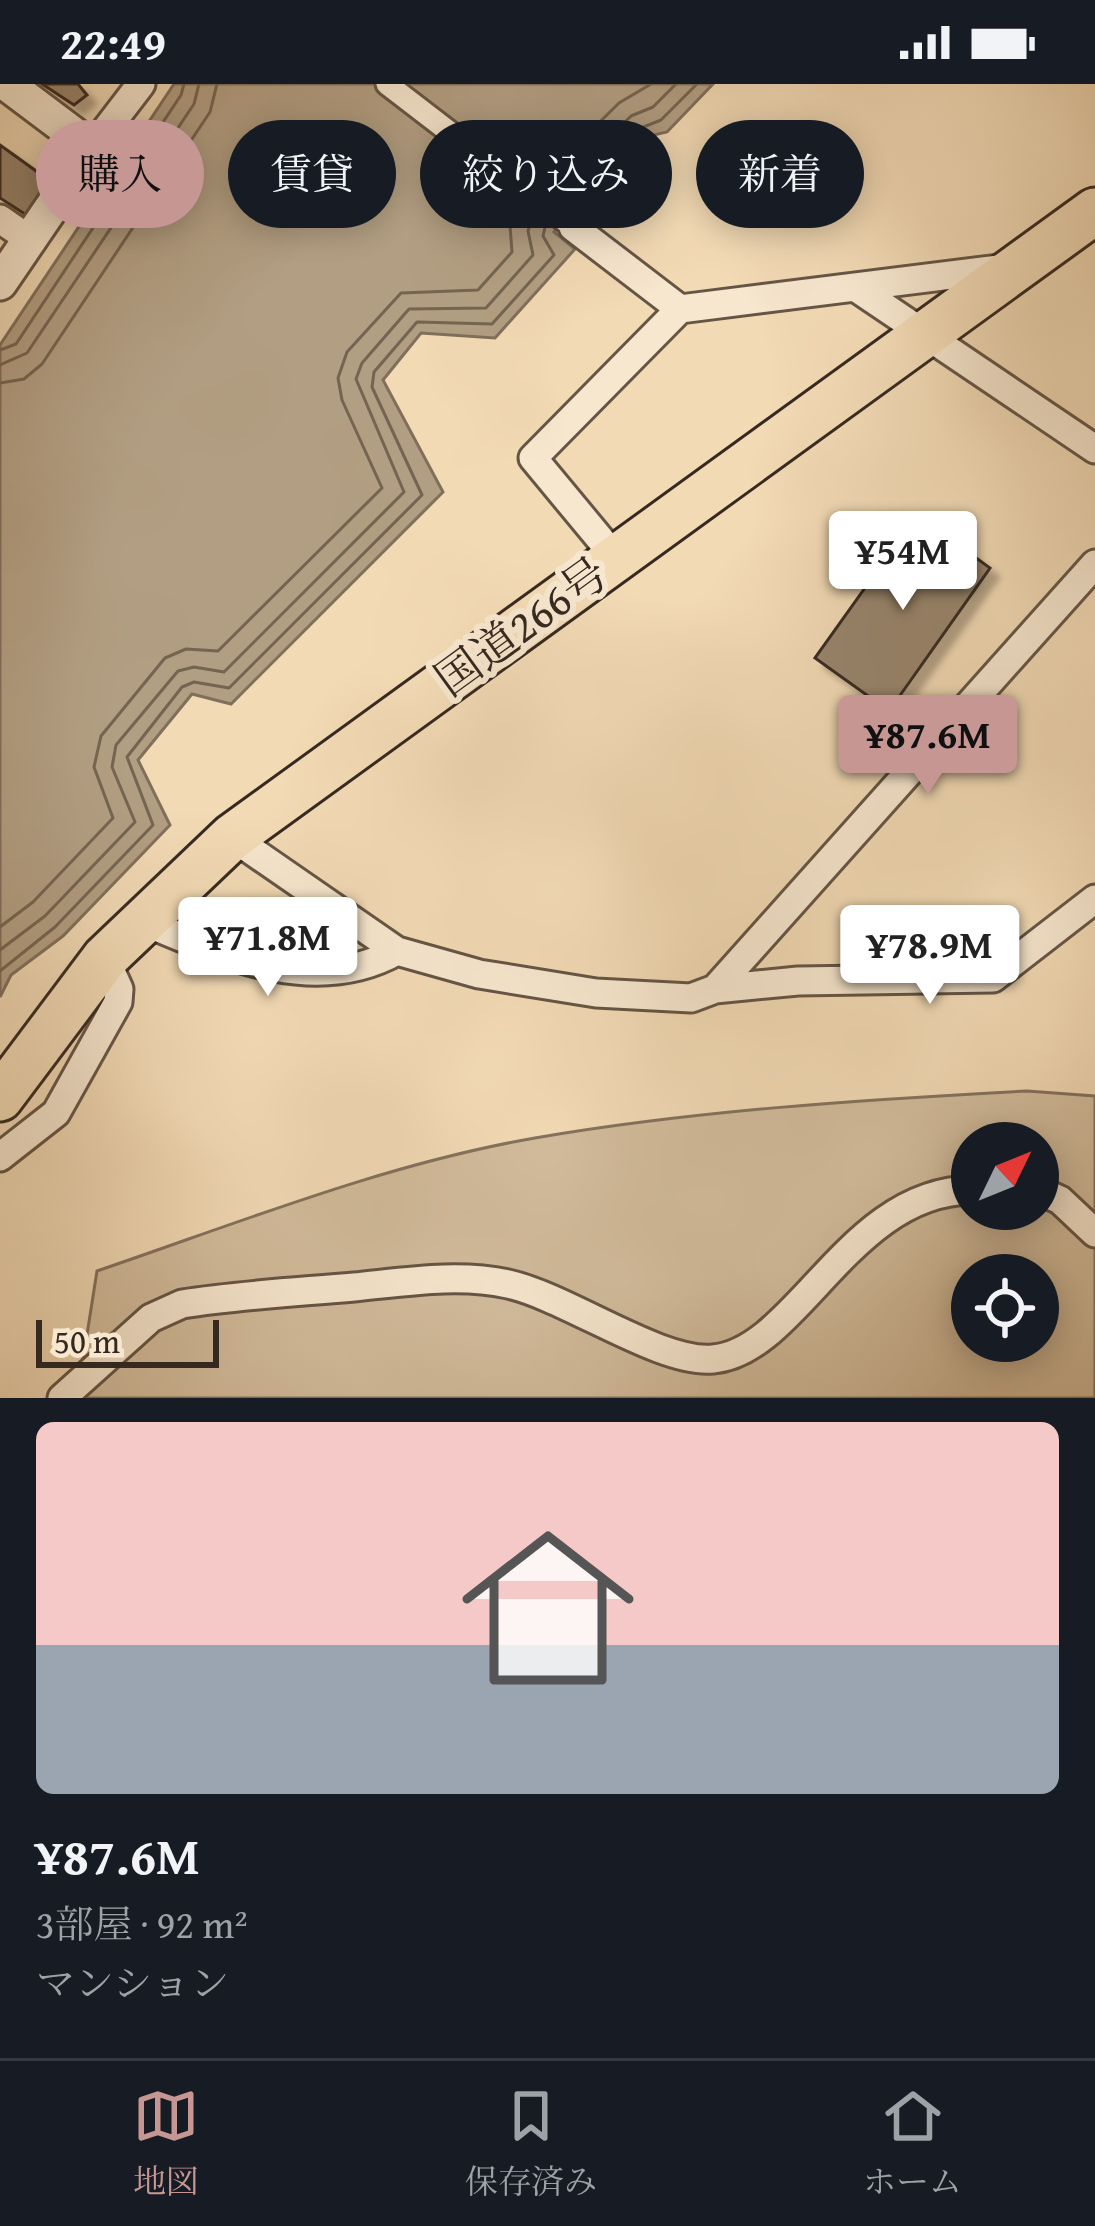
<!DOCTYPE html>
<html lang="ja">
<meta charset="utf-8">
<style>
:root{--surface:#171b24;--page:#20242c;--text:#f1f3f6;--muted:#9ea1a6;--line:#363941;--accent:#c59692}
body{margin:0;font-family:"Gentium Book Plus","Noto Serif JP",serif;background:var(--page);color:var(--text);height:100vh;display:flex;flex-direction:column;font-size:45px;white-space:nowrap}
*{box-sizing:border-box;margin:0}
p{font-size:39px;color:var(--muted)}
.icon{flex:none;width:66px;height:66px;fill:none;stroke:currentColor;stroke-width:2;stroke-linecap:round;stroke-linejoin:round}
.map{position:relative;height:1314px;overflow:hidden}
.sheet{display:flex;flex-direction:column;background:var(--surface);flex:1}
.sheet>*{flex:none}
.guide{position:absolute;left:36px;top:36px;width:1023px;height:108px;display:flex;gap:24px}
.needle{width:78px;rotate:47deg}
.tools{position:absolute;left:951px;top:1038px;display:grid;gap:24px}
.tools a{display:grid;place-items:center;width:108px;height:108px;border-radius:50%;background:var(--surface);box-shadow:0 6px 30px #0003;font-size:60px}
.scale{position:absolute;left:36px;bottom:30px;width:183px;box-sizing:border-box;padding-left:12px;border:6px solid #362920;border-top:0;font-size:33px;line-height:42px;white-space:nowrap;color:#362920;-webkit-text-stroke:9px #f7e7cf;paint-order:stroke}
.price{position:absolute;translate:-50% -102px;padding:0 27px;border-radius:12px;background:#fff;color:#222;font-size:39px;line-height:78px;filter:drop-shadow(0 3px 6px #0008)}
.price::after{content:'';position:absolute;left:50%;top:72px;width:36px;height:27px;margin-left:-18px;background:inherit;clip-path:polygon(0 0,100% 0,50% 100%)}
.price.current{background:var(--accent);color:#111}
ul{padding:0;list-style:none}
li{display:grid;align-content:center;gap:24px;height:636px;padding:0 36px}
li span{display:grid;place-items:center;height:372px;border-radius:18px;color:#555}
li>.icon{margin-inline-start:auto}
span .icon{width:216px;height:216px;fill:#fffc;stroke-width:1}
li b{font-size:51px}
.pill{padding:0 42px;border-radius:54px;background:var(--surface);box-shadow:0 6px 30px #0003;font-size:42px;line-height:108px}
.pill.current{background:var(--accent);color:#111}
.status{display:flex;justify-content:space-between;align-items:center;height:84px;padding:0 60px;background:var(--surface);direction:ltr}
.status svg{height:33px;fill:currentColor}
.dock{display:flex;justify-content:space-around;align-items:center;height:168px;border-top:3px solid var(--line);background:var(--surface);font-size:33px;color:var(--muted)}
.dock a{display:grid;justify-items:center;gap:6px}
.dock .current{color:var(--accent)}
.map>svg:first-child{display:block}
.green{fill:#d2bc9c;stroke:#84725e;stroke-width:3;fill-rule:evenodd}
.water{fill:#b29e82;stroke:#806f5b;stroke-width:3}
.lines{fill:none;stroke-linecap:round;stroke-linejoin:round}
.shore{stroke:#746451;stroke-width:3}
.building{fill:#98856d;stroke:#362920;stroke-width:3;filter:url(#shadow)}
.pedestrian-casing{stroke:#655545;stroke-width:27}
.minor-casing{stroke:#655545;stroke-width:33}
.tertiary-casing{stroke:#655545;stroke-width:39}
.trunk-casing{stroke:#362920;stroke-width:51}
.pedestrian{stroke:#f7e7cf;stroke-width:21}
.minor{stroke:#f7e7cf;stroke-width:27}
.tertiary{stroke:#f7e7cf;stroke-width:33}
.trunk{stroke:#f2dab5;stroke-width:45}
.labels{text-anchor:middle;stroke-width:12;stroke-linejoin:round;paint-order:stroke}
.street-label{font-size:45px;fill:#362920;stroke:#f7e7cf}
</style>
<div class="status"><b>22:49</b><svg viewBox="0 0 49 12"><path d="M0 12V9h3v3zM5 12V6h3v6zM10 12V3h3v9zM15 12V0h3v12zM26 1h20v11H26zM47 4h2v5h-2z"/></svg></div>
<div class="map">
<svg width="1095" height="1314" viewBox="0 0 1095 1314">
<defs>
<filter id="shadow"><feDropShadow dx="9" dy="9" stdDeviation="3" flood-color="#0004"/></filter>
</defs>
<rect width="100%" height="100%" fill="#f2dab5"/>
<filter id="stains"><feTurbulence type="fractalNoise" baseFrequency=".00167" numOctaves="4"/><feColorMatrix values="0 0 0 0 .2 0 0 0 0 .09 0 0 0 0 .02 0 0 0 .5 -.17"/></filter>
<radialGradient id="worn" r=".72"><stop offset=".6" stop-color="#630" stop-opacity="0"/><stop offset="1" stop-color="#630" stop-opacity=".3"/></radialGradient>
<path class="green" d="M1027,1007L1095,1012V1314H77L97,1187C241,1138 385,1080 535,1054C698,1026 862,1016 1027,1007ZM972,1059H1038V1125H972ZM972,1191H1038V1257H972Z"/>
<path class="water" d="M174,0H713L667,48L649,52L554,148L575,165L495,254L421,249L383,296L443,408L231,620L192,610L138,676L170,741L63,852L11,891L0,913V261Z"/>
<g class="lines">
<path class="shore" d="M538,99L619,19L651,0
M553,110L631,32L653,23L676,0
M565,120L641,44L661,36L697,0
M0,266L16,260L181,11L184,0
M0,281L27,269L194,20L199,0
M0,299L24,295L42,280L210,28L217,0
M0,843L33,818L113,734L94,683L101,652L165,574L186,565L218,567L382,404L342,316L338,294L347,268L401,209L478,206L512,168L510,142L519,119
M0,866L45,832L135,738L112,683L116,661L178,587L194,583L224,588L404,408L356,295L362,279L409,225L486,224L533,171L528,147L534,130
M0,887L55,843L153,741L127,673L182,603L194,598L229,604L422,411L372,303L374,288L417,238L492,240L554,171L543,152L546,139"/>
</g>
<path class="building" d="M42,0H78L87,11L74,21Z
M0,61L50,97L28,132L0,114Z
M917,431L990,484L889,627L815,574Z"/>
<g class="lines">
<defs>
<path id="pedestrian" d="M387,0L573,143"/>
<path id="minor" d="M92,64L141,0
M0,135L32,157
M573,143L680,225L1007,184
M855,203L1095,365
M615,473L533,374L680,225
M232,753L397,867L479,890L596,909L691,914L715,905L798,897L993,894L1095,815
M140,836C219,869 314,914 397,867
M715,905L1095,480
M0,1073L56,1029L118,918L119,905L105,874
M1038,1106L1060,1116L1095,1149
M62,1314L151,1234L182,1220C239,1211 297,1208 354,1203C405,1198 458,1189 508,1200C567,1213 660,1280 713,1275C797,1268 849,1107 972,1106"/>
<path id="tertiary" d="M0,199L92,64L7,0"/>
<path id="trunk" d="M0,1014L105,874L232,753L1095,127"/>
</defs>
<use href="#pedestrian" class="pedestrian-casing"/>
<use href="#minor" class="minor-casing"/>
<use href="#tertiary" class="tertiary-casing"/>
<use href="#trunk" class="trunk-casing"/>
<use href="#pedestrian" class="pedestrian"/>
<use href="#minor" class="minor"/>
<use href="#tertiary" class="tertiary"/>
<use href="#trunk" class="trunk"/>
</g>
<g class="labels">
<g class="street-label">
<text transform="translate(521 542) rotate(-36)" y="16">国道266号</text>
</g>
</g>
<rect width="100%" height="100%" filter="url(#stains)"/>
<rect width="100%" height="100%" fill="url(#worn)"/>
</svg>
<div class="tools">
<a><svg class="needle" viewBox="-14 -14 28 28"><path d="M0-13l5 13h-10z" fill="#e53935"/><path d="M0 13l5-13h-10z" fill="#9ea1a6"/></svg></a>
<a><svg class="icon" aria-label="locate" viewBox="0 0 24 24"><circle cx="12" cy="12" r="6"/><path d="M12 2v4M12 18v4M2 12h4M18 12h4"/></svg></a>
</div>
<div class="scale">50 m</div>
<b class="price" style="left:903px;top:529px">¥54M</b>
<b class="price current" style="left:928px;top:713px">¥87.6M</b>
<b class="price" style="left:268px;top:915px">¥71.8M</b>
<b class="price" style="left:930px;top:923px">¥78.9M</b>
<div class="guide">
<a class="pill current">購入</a>
<a class="pill">賃貸</a>
<a class="pill">絞り込み</a>
<a class="pill">新着</a>
</div>
</div>
<section class="sheet">
<ul>
<li><span style="background:linear-gradient(#f6c9c9 60%,#9aa5b1 0)"><svg class="icon" aria-label="home" viewBox="0 0 24 24"><path d="M3 11l9-7 9 7M6 9v11h12V9"/></svg></span><div><b>¥87.6M</b><p>3部屋 · 92 m²</p><p>マンション</p></div></li>
</ul>
</section>
<nav class="dock">
<a class="current"><svg class="icon" aria-label="map" viewBox="0 0 24 24"><path d="M3 6l6-2 6 2 6-2v14l-6 2-6-2-6 2zM9 4v14M15 6v14"/></svg>地図</a>
<a><svg class="icon" aria-label="saved" viewBox="0 0 24 24"><path d="M7 4h10v16l-5-4-5 4z"/></svg>保存済み</a>
<a><svg class="icon" aria-label="home" viewBox="0 0 24 24"><path d="M3 11l9-7 9 7M6 9v11h12V9"/></svg>ホーム</a>
</nav>
